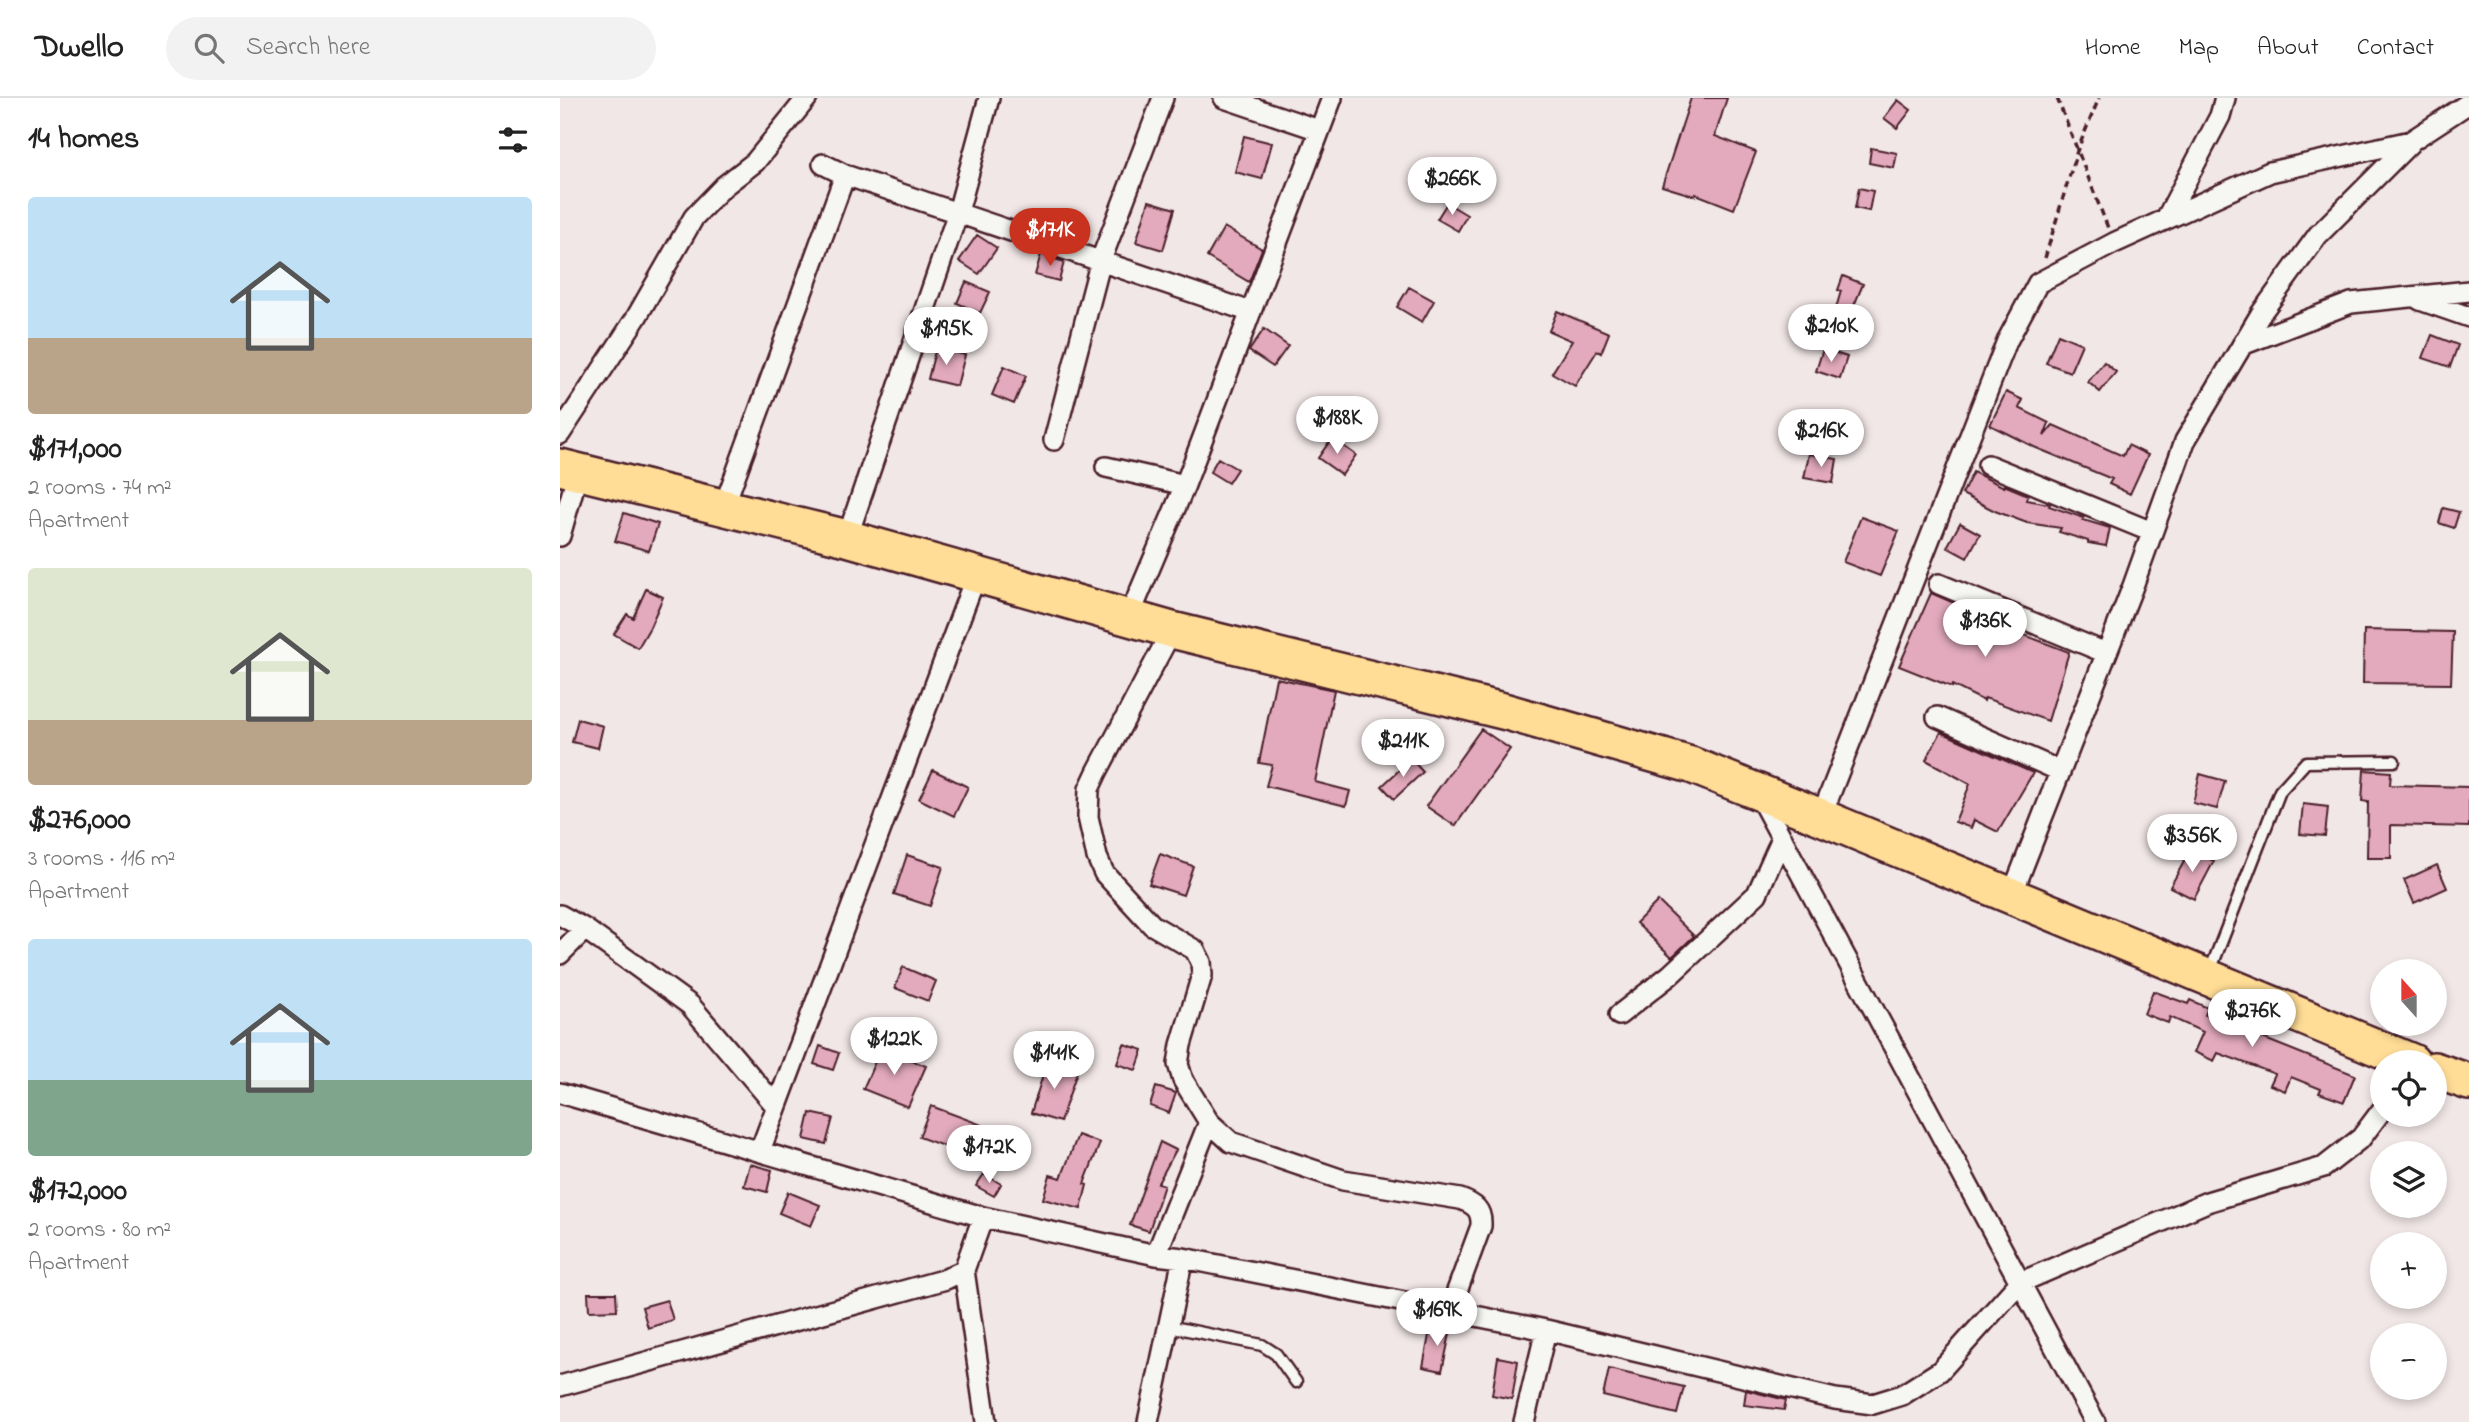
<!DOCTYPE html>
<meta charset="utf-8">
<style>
:root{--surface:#fff;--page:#f2f2f2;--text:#222;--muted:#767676;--line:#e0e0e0;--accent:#c8321e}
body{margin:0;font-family:"Indie Flower",sans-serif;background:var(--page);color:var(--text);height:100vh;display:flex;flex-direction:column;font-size:26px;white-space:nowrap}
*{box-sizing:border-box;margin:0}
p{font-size:23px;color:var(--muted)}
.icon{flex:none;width:38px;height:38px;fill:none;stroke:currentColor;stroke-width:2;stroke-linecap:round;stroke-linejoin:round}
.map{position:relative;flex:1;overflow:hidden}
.panel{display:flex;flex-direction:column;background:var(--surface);width:560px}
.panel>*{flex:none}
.needle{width:46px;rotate:339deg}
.buttons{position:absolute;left:1810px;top:861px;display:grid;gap:14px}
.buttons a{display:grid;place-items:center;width:77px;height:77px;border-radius:50%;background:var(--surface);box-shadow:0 4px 10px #0003;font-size:35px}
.price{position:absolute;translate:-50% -60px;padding:0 16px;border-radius:24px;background:#fff;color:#222;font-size:23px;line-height:46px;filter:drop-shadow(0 2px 4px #0008)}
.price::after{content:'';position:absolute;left:50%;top:42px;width:21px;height:16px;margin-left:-10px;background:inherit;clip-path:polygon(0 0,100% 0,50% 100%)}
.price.current{background:var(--accent);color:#fff}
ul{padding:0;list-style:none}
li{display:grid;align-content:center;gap:14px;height:371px;padding:0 28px}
li span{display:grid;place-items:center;height:217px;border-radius:7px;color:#555}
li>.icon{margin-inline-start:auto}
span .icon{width:126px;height:126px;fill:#fffc;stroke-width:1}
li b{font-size:30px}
h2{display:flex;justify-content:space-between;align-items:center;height:84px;padding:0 28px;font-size:30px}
header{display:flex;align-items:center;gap:42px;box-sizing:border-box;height:98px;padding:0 35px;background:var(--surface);border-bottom:2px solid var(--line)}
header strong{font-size:33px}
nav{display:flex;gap:38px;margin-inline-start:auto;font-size:24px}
.search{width:490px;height:63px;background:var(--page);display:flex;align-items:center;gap:18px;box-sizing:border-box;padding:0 24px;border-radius:38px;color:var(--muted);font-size:26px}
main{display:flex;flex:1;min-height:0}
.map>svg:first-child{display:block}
.building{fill:#e2aabc;stroke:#4a1f2b;stroke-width:2}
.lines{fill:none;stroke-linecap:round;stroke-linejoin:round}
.lane-casing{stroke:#4a1f2b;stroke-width:15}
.street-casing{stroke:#4a1f2b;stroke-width:24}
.highway-casing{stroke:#4a1f2b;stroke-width:40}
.path{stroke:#4a1f2b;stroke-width:3.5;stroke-dasharray:7 5;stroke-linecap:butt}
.lane{stroke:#f6f6f2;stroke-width:10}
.street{stroke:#f6f6f2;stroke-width:19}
.highway{stroke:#ffdd96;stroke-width:35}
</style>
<header>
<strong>Dwello</strong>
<div class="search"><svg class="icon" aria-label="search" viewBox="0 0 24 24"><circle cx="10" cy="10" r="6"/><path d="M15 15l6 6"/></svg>Search here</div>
<nav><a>Home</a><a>Map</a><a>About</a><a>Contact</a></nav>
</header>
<main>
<section class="panel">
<h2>14 homes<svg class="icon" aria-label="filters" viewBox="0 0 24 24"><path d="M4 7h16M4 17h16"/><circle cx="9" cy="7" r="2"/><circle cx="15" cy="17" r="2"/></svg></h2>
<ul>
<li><span style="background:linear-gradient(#bfe0f5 65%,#b9a48a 0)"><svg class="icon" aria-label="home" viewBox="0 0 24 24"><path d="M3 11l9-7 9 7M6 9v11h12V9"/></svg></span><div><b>$171,000</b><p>2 rooms · 74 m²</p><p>Apartment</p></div></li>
<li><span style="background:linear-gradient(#dfe7d0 70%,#b9a48a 0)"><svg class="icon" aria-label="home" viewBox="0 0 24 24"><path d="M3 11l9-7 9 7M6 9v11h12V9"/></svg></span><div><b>$276,000</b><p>3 rooms · 116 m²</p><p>Apartment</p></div></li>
<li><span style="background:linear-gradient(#bfe0f5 65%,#7fa58c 0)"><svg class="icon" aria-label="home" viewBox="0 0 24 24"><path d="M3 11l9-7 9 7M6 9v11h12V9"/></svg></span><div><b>$172,000</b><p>2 rooms · 80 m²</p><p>Apartment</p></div></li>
</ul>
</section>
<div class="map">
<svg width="1909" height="1324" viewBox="0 0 1909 1324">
<rect width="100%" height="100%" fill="#f2e7e7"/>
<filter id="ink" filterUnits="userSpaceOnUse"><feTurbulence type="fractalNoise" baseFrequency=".0143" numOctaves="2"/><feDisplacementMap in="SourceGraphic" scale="14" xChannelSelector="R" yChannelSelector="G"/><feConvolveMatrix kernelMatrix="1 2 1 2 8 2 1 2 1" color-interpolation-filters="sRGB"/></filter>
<g filter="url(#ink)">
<path class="building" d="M1131,0H1167L1155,38L1196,54L1174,111L1136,96L1135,98L1102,88Z
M1338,2L1351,12L1337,30L1324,20Z
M684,38L712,45L702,81L675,74Z
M1311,50L1337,55L1334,70L1309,65Z
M1299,90L1313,93L1309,113L1295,110Z
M589,103L615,111L603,152L576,144Z
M887,105L907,117L898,133L877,121Z
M664,129L702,151L689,184L647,159Z
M417,137L437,150L419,176L399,163Z
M481,156L504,164L499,183L475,177Z
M1283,178L1303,186L1293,210H1295L1290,229L1272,224L1281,193L1278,192Z
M406,184L430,194L420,215L397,205Z
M849,189L874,203L862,224L837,209Z
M997,213L1049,235L1041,255L1037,253L1015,288L992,275L1012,243L989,233Z
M704,231L728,248L713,269L689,253Z
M1498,236L1522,246L1510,274L1486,265Z
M1872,237L1898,247L1890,269L1863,260Z
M376,249L405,257L397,288L368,281Z
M1263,251L1287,259L1280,281L1256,273Z
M1544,264L1556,274L1540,294L1528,284Z
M444,268L466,278L454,306L432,297Z
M1446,294L1463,302L1459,310L1489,325L1484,338L1493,327L1563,358L1568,347L1588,357L1570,396L1549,386L1552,381L1474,349L1430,327Z
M772,340L796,357L782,377L758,360Z
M1249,356L1277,361L1273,385L1244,380Z
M658,360L677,371L668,385L650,374Z
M1413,374L1444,389V387L1468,397L1466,402L1490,406L1489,408L1524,420L1523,422L1550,430L1546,448L1528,445V443L1499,434L1501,430L1467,425L1435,413L1402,396Z
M1883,410L1899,414L1894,430L1879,425Z
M64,415L98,426L89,453L55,443Z
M1301,419L1339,433L1320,478L1283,464Z
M1400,425L1420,436L1407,460L1387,449Z
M86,491L103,499L90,529L78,550L54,536L67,516L73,520Z
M1371,495L1424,518L1422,521L1509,554L1488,623L1425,600L1424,603L1392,587V589L1339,568Z
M1804,532L1893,534L1891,586L1803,585Z
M716,580L774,592L755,684L790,693L786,708L706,688L712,667L699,665Z
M18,621L43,628L38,650L12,644Z
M921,631L950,651L895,728L866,708Z
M1381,634L1473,675L1438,734L1414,722L1411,730L1395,724L1410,686L1366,662Z
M851,661L863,674L834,701L822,688Z
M373,672L408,689L394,718L359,701Z
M1804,672L1831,674L1830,687L1909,689V729L1831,727V760H1807L1808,704L1802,703Z
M1640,676L1665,683L1657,711L1633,705Z
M1743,706L1768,709L1765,738L1740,736Z
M1631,751L1654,763L1634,801L1610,789Z
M600,756L633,768L623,797L589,786Z
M347,757L383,769L370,808L334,796Z
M1877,767L1887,790L1854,805L1844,782Z
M1098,803L1134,838L1112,859L1076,825Z
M343,869L376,883L368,903L335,890Z
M1593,893L1628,906L1630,902L1648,910L1645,917L1795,977L1784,1004L1759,995L1761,991L1731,979L1725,993L1710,987L1715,976L1658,955L1654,963L1634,954L1643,934L1610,919L1608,925L1584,916Z
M564,946L583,952L576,972L557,966Z
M260,948L279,955L273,972L254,966Z
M321,950L366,968L348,1009L303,991Z
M488,961L518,971L500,1024L471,1015Z
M596,989L616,995L609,1015L590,1008Z
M371,1008L422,1027L410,1058L359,1039Z
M250,1015L273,1020L266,1046L244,1041Z
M518,1037L540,1045L524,1086L527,1087L521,1111L483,1101L490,1077L501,1080Z
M600,1044L616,1052L598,1085L604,1087L589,1133L570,1127Z
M190,1066L212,1072L207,1094L184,1088Z
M424,1076L441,1086L434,1098L416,1088Z
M228,1094L260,1107L251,1128L219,1115Z
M28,1195H56L57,1212L29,1213Z
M107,1202L113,1222L88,1230L82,1209Z
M871,1227L891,1231L882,1273L863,1269Z
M938,1259L958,1263L952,1301L932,1297Z
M1049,1271L1124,1289L1117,1316L1043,1298Z
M1186,1292L1226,1302L1224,1312L1184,1307Z"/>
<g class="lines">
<defs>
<path id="lane" d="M1650,873L1720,693L1746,664L1834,663
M608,1228L702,1247L716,1256L736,1284"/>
<path id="street" d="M664,0L759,32
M263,66L285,77L691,214
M1606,121L1660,18L1665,0
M1860,202L1909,219
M1682,247L1791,205L1909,193
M0,336L76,220L134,119L164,88L195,64L247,0
M494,342L541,162L603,0
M1428,367L1592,434
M546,369L625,387
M163,411L285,77
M0,438L18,374
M287,440L398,114L429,0
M1379,486L1546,555
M569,519L625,387L772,0
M612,532L537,674L529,691L528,719L537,759L544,775L592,827L635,852L641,864L642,877L621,947L618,966L623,982L649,1024L671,1044L783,1082L900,1101C914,1106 922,1111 921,1128L890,1212
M1377,619L1500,673
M1198,696L1535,1324
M1261,719L1447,243L1478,185L1554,145L1710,74L1851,43L1909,5
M1451,799L1573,488L1625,343L1702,214L1758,137L1850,45
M0,817L25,831L130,907L216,1008
M0,856L25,831
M1059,917L1110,877L1197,796L1222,740
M0,995L423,1119L596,1157L623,1160L986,1232L1275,1301L1313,1306L1342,1297L1380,1273L1459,1185L1647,1104L1764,1069L1801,1040L1822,1012
M200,1053L417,475
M596,1157L649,1024
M404,1172L426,1324
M0,1288L386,1181L404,1172L423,1119
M588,1324L623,1160
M964,1324L986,1232"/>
<path id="highway" d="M0,369L287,440L612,532L947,614L1131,667L1261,719L1852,964
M1874,972L1909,984"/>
</defs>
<use href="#lane" class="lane-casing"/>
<use href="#street" class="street-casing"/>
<use href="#highway" class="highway-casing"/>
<path class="path" d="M1497,0L1548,130
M1485,160L1517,53L1539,0"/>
<use href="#lane" class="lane"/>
<use href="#street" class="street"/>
<use href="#highway" class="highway"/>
</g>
</g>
</svg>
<div class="buttons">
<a><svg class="needle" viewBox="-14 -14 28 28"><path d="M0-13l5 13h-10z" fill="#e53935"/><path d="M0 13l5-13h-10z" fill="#767676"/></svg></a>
<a><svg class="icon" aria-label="locate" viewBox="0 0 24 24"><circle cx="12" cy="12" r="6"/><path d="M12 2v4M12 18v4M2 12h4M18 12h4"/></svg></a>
<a><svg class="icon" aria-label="layers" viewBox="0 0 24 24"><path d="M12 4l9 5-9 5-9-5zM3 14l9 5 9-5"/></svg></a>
<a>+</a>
<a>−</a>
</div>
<b class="price" style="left:892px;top:119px">$266K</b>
<b class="price current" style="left:490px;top:170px">$171K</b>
<b class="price" style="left:1271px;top:266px">$210K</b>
<b class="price" style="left:386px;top:269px">$195K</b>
<b class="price" style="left:777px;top:358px">$188K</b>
<b class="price" style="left:1261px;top:371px">$216K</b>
<b class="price" style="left:1425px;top:561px">$136K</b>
<b class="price" style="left:843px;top:681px">$211K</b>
<b class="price" style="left:1632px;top:776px">$356K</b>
<b class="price" style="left:1692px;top:951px">$276K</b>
<b class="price" style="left:334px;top:979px">$122K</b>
<b class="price" style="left:494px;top:993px">$141K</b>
<b class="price" style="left:429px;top:1087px">$172K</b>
<b class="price" style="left:877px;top:1250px">$169K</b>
</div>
</main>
